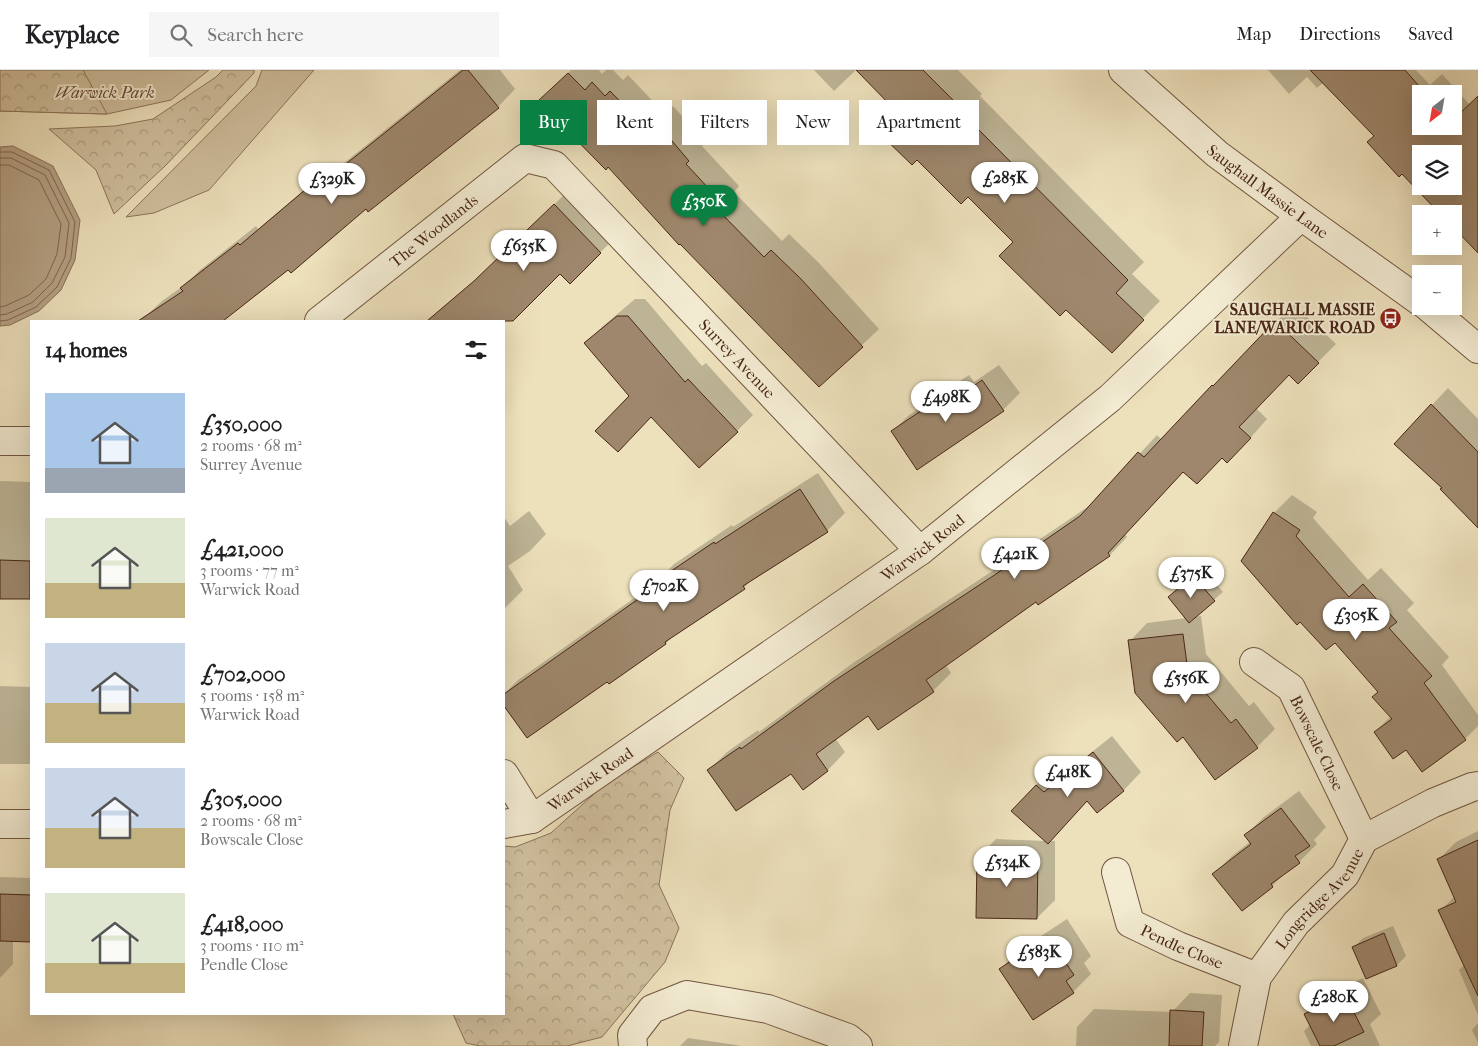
<!DOCTYPE html>
<meta charset="utf-8">
<style>
:root{--surface:#fff;--page:#f6f6f6;--text:#202124;--muted:#757577;--line:#e0e0e0;--accent:#0b8043}
body{margin:0;font-family:"IM FELL French Canon",serif;background:var(--page);color:var(--text);height:100vh;display:flex;flex-direction:column;font-size:19px;white-space:nowrap}
*{box-sizing:border-box;margin:0}
p{font-size:16px;color:var(--muted)}
.icon{flex:none;width:28px;height:28px;fill:none;stroke:currentColor;stroke-width:2;stroke-linecap:round;stroke-linejoin:round}
.map{position:relative;flex:1;overflow:hidden}
.details{position:absolute;left:30px;top:250px;width:475px;height:695px;display:flex;flex-direction:column;background:var(--surface);border-radius:0px;box-shadow:0 5px 20px #0002}
.details>*{flex:none}
.top-card{position:absolute;left:520px;top:30px;width:475px;height:45px;display:flex;gap:10px}
.needle{width:32px;rotate:211deg}
.tools{position:absolute;left:1412px;top:15px;display:grid;gap:10px}
.tools a{display:grid;place-items:center;width:50px;height:50px;border-radius:0px;background:var(--surface);box-shadow:0 5px 20px #0002;font-size:25px}
.price{position:absolute;translate:-50% -42px;padding:0 11px;border-radius:18px;background:#fff;color:#222;font-size:16px;line-height:32px;filter:drop-shadow(0 1px 2px #0008)}
.price::after{content:'';position:absolute;left:50%;top:30px;width:15px;height:11px;margin-left:-8px;background:inherit;clip-path:polygon(0 0,100% 0,50% 100%)}
.price.on{background:var(--accent);color:#fff}
ul{padding:0;list-style:none}
li{display:flex;align-items:center;gap:15px;height:125px;padding:0 15px}
li span{display:grid;place-items:center;flex:none;width:140px;height:100px;border-radius:0px;color:#555}
li>.icon{margin-inline-start:auto}
span .icon{width:60px;height:60px;fill:#fffc;stroke-width:1}
li b{font-size:21px}
h2{display:flex;justify-content:space-between;align-items:center;height:60px;padding:0 15px;font-size:21px}
.chip{padding:0 18px;border-radius:0px;background:var(--surface);box-shadow:0 5px 20px #0002;font-size:18px;line-height:45px}
.chip.on{background:var(--accent);color:#fff}
header{display:flex;align-items:center;gap:30px;box-sizing:border-box;height:70px;padding:0 25px;background:var(--surface);border-bottom:1px solid var(--line)}
header strong{font-size:24px}
nav{display:flex;gap:28px;margin-inline-start:auto;font-size:18px}
.search{width:350px;height:45px;background:var(--page);display:flex;align-items:center;gap:12px;box-sizing:border-box;padding:0 18px;border-radius:0px;color:var(--muted);font-size:19px}
.map>svg:first-child{display:block}
.green{fill:#d1c1a0;stroke:#8d745b}
.forest{fill:url(#forest-crowns);stroke:#8d745b}
.water{fill:#b5a184;stroke:#8a7058}
.shadow{fill:#0003;fill-rule:evenodd}
.lines{fill:none;stroke-linecap:round;stroke-linejoin:round}
.shore{stroke:#7f644d;stroke-width:1}
.building{fill:#9e876c;stroke:#492616;fill-rule:evenodd}
.minor-casing{stroke:#725540;stroke-width:30}
.minor{stroke:#f3ecd3;stroke-width:28}
.labels{text-anchor:middle;stroke-width:4;stroke-linejoin:round;paint-order:stroke}
.park-label{font-size:16px;font-style:italic;fill:#644532;stroke:#f3ecd3}
.street-label{font-size:16px;fill:#492616;stroke:#f3ecd3}
.poi-label{font-size:16px;font-weight:bold;fill:#492616;stroke:#f3ecd3;text-anchor:end}
</style>
<header>
<strong>Keyplace</strong>
<div class="search"><svg class="icon" aria-label="search" viewBox="0 0 24 24"><circle cx="10" cy="10" r="6"/><path d="M15 15l6 6"/></svg>Search here</div>
<nav><a>Map</a><a>Directions</a><a>Saved</a></nav>
</header>
<div class="map">
<svg width="1478" height="976" viewBox="0 0 1478 976">
<defs>
<pattern id="forest-crowns" width="20" height="18" patternUnits="userSpaceOnUse" patternTransform="scale(1.25)"><rect width="20" height="18" fill="#d1c1a0"/><path d="M2 6a3 3 0 1 1 6 0M12 15a3 3 0 1 1 6 0" fill="none" stroke="#ac9d81"/></pattern>
</defs>
<rect width="100%" height="100%" fill="#ede1bc"/>
<filter id="stains"><feTurbulence type="fractalNoise" baseFrequency=".004" numOctaves="4"/><feColorMatrix values="0 0 0 0 .2 0 0 0 0 .09 0 0 0 0 .02 0 0 0 .5 -.17"/></filter>
<radialGradient id="worn" r=".72"><stop offset=".6" stop-color="#630" stop-opacity="0"/><stop offset="1" stop-color="#630" stop-opacity=".3"/></radialGradient>
<path class="green" d="M0,0H209L171,30L107,44L0,41Z
M262,0H314L209,120L154,143L126,147L256,16Z"/>
<path class="forest" d="M0,0H83L107,44L0,41Z
M223,0H254V3L166,95L114,144L96,100L49,59L115,56L153,49L216,7Z
M658,682L684,708L670,740L659,815L679,858L665,892L602,967L567,976H480L466,973L453,944H504V776L515,777L551,763L605,714Z"/>
<path class="water" d="M13,76L53,96L80,150L75,190L61,220L39,241L10,255L0,256V77Z"/>
<path class="shadow" d="M460,0H500L515,19L498,37L221,251H146L144,248L162,231L186,214L200,200L256,156L258,159L331,97L334,101Z
M571,0H599L602,4L606,0H613L623,10L628,5L665,44L673,36L706,73L702,76L739,116L734,122L782,171L789,164L818,192L879,259L819,316L608,96L540,31Z
M814,0H856L834,21Z
M858,0H958L982,24L980,26L1144,192L1132,204L1160,231L1129,263L1015,172L968,126L898,41Z
M1268,0H1416L1430,15L1442,4L1478,44V181L1454,156V144L1402,103L1375,66L1324,12L1317,18L1307,7L1289,24ZM1421,24H1454V56H1421ZM1421,84H1454V116H1421Z
M572,117L618,165L570,212L560,203L504,253V251H426L494,194Z
M635,229H645L702,296L706,293L753,345L737,361L652,346L630,326L586,274L602,257Z
M1294,234L1336,274L1298,312L1290,303L1256,338L1267,349L1245,374L1222,387L1184,401L1125,464L1127,467L1110,485L1039,534L1037,531L945,594L951,603L933,621L868,644L835,668L845,682L828,700L803,718L791,702L709,700L727,682L758,660L759,662L853,593L1012,488L1095,432L1157,365L1162,370L1213,316Z
M999,295L1020,323L1003,340L917,398L892,362L909,345L969,305L974,312Z
M1448,318L1478,349V451L1466,444L1421,397L1432,335Z
M818,403L845,443L827,461L753,508L744,518L675,564L666,573L609,612L608,610L527,666L504,633V624L518,610L657,512L674,494L732,455L733,457Z
M0,411L31,412V526L30,528H0Z
M1292,425L1317,442L1313,448L1368,510L1381,498L1414,533L1407,540L1449,587L1442,595L1478,645V656L1465,669L1406,678L1375,662L1391,646L1379,621L1274,443Z
M529,441L546,464L530,481L508,496L523,520L504,539V447L510,456Z
M1203,498L1223,522L1194,547L1201,546L1206,584L1249,636L1254,632L1275,659L1257,677L1130,571L1147,553L1187,548L1178,519Z
M0,616L31,617V694H0Z
M1112,666L1141,702L1124,720L1097,742L1088,730L1049,771H1055V830L1037,848L978,787L996,769L1046,771L1036,715L1054,698L1063,705Z
M1299,721L1326,757L1314,770L1317,774L1299,792L1285,803L1272,816L1214,804L1232,786L1251,771L1246,765L1264,747Z
M1478,761V945L1459,900L1465,894L1440,841L1455,826L1438,790L1456,772Z
M0,807L31,808V871L13,870V894L0,908Z
M1067,849L1091,886L1084,893L1091,904L1073,922L1001,899L1018,881Z
M1393,856L1406,886L1397,895L1367,907L1354,877L1363,868Z
M1363,908L1381,944L1370,954L1380,976H1311L1304,961L1310,955L1305,944L1323,926Z
M1190,923L1222,925L1219,972L1215,976H1076L1077,957L1094,939L1172,942Z
M1478,953V973L1472,960Z
M688,968L736,975L741,976H680Z"/>
<g class="lines">
<path class="shore" d="M0,82H12L49,100L75,152L71,188L57,217L36,237L8,250L0,251
M0,88H11L45,105L69,153L65,187L52,213L33,232L7,244L0,245
M0,95H9L39,110L61,154L57,184L46,209L29,225L5,236L0,237"/>
</g>
<path class="building" d="M463,0H468L499,38L368,142L366,139L291,203L288,200L223,251H138L183,221L180,218L238,173L240,175L312,114L316,118Z
M856,0H923L965,42L963,44L1128,210L1116,223L1144,250L1112,283L1066,240L1060,246L999,186L1013,172L968,127L961,134L917,90L912,95L877,61L896,41Z
M1310,0H1405L1426,24H1421V56H1454V49L1478,26V183L1454,158V144H1440L1402,104L1399,107L1367,72L1374,66ZM1421,84H1454V116H1421Z
M568,3L585,20L592,12L605,26L610,21L648,60L656,52L689,91L686,94L723,134L717,139L764,187L771,180L801,209L863,277L819,317L680,174L679,175L608,97L606,100L538,31Z
M554,134L601,183L570,214L560,204L513,251H427L474,211Z
M617,246H628L685,312L688,309L738,362L699,398L651,347L618,382L595,361L629,326L584,273Z
M1275,251L1319,293L1298,314L1289,305L1239,357L1251,368L1227,393L1222,388L1197,414L1183,402L1108,483L1110,486L1038,535L1036,532L926,610L934,622L878,660L868,646L816,684L828,701L803,720L791,704L736,741L707,700L740,677L741,679L834,611L993,506L1080,446L1138,382L1144,387L1212,315L1213,316Z
M982,310L1004,341L917,400L891,361L952,320L957,328Z
M1431,334L1478,382V458L1440,419L1442,418L1394,374Z
M800,419L828,462L743,516L745,519L665,572L666,574L609,614L607,612L527,668L504,636V624L658,515L655,512L714,472L715,474Z
M1273,442L1300,460L1296,466L1349,527L1363,514L1397,552L1389,558L1432,606L1424,613L1466,670L1422,702L1406,680L1393,689L1374,662L1392,649L1372,627L1378,622L1335,573L1326,580L1300,552L1297,555L1241,491Z
M0,490L30,491V529H0Z
M1193,506L1215,531L1189,553L1168,527Z
M1183,564L1188,602L1231,653L1236,649L1258,678L1215,710L1183,667L1177,672L1135,623L1128,570Z
M1093,682L1124,721L1097,743L1087,731L1048,774L1011,741L1036,715L1044,722Z
M1281,738L1310,776L1295,786L1300,793L1271,814L1273,817L1242,841L1212,804L1251,774L1244,765Z
M1478,770V926L1438,840L1456,832L1437,789Z
M977,787L1038,789L1037,849L976,848Z
M0,824L31,825V872L0,871Z
M1384,863L1397,896L1366,909L1352,877Z
M1048,866L1074,905L1066,911L1074,923L1033,950L999,899Z
M1345,925L1364,962L1334,976H1320L1304,944Z
M1170,940L1204,942L1202,976H1169Z"/>
<g class="lines">
<defs>
<g id="minor">
<path id="s1" d="M1123,0L1217,84L1301,146L1421,232"/>
<path d="M1427,236L1478,279"/>
<path id="s2" d="M319,251L525,88L554,95L920,481"/>
<path d="M0,371H31"/>
<path id="s3" d="M1254,592L1291,618L1364,769"/>
<path d="M504,704L532,749"/>
<path d="M0,754H31"/>
<path id="s4" d="M504,754L532,749L920,481L1110,328L1301,146"/>
<path id="s5" d="M1116,802L1130,853L1178,876L1257,907"/>
<path d="M633,976L632,965L652,939L687,925L768,939L848,968L858,976"/>
<path id="s6" d="M1243,976L1257,907L1296,853L1345,805L1364,769L1433,733L1472,717L1478,716"/>
</g>
</defs>
<use href="#minor" class="minor-casing"/>
<use href="#minor" class="minor"/>
</g>
<defs>
<symbol id="bus-disc" viewBox="-11 -11 22 22"><circle r="9.5" fill="#8f2418" stroke="#f3ecd3"/><path d="M-5-6H5V4H4V6H2V4H-2V6H-4V4H-5ZM-3.5-4V0h7V-4ZM-3.5 1.2v1.5H-2V1.2ZM2 1.2v1.5H3.5V1.2Z" fill="#fff"/></symbol>
</defs>
<g fill-rule="evenodd">
<use href="#bus-disc" x="1378" y="236" width="25" height="25"/>
</g>
<g class="labels">
<g class="park-label">
<text x="105" y="28">Warwick Park</text>
</g>
<g class="street-label">
<text dy="6" stroke="none"><textPath href="#s1" startOffset="189">Saughall Massie Lane</textPath></text>
<text dy="6" stroke="none"><textPath href="#s2" startOffset="146">The Woodlands</textPath></text>
<text dy="6" stroke="none"><textPath href="#s2" startOffset="559">Surrey Avenue</textPath></text>
<text dy="6" stroke="none"><textPath href="#s4" startOffset="504">Warwick Road</textPath></text>
<text dy="6" stroke="none"><textPath href="#s3" startOffset="106">Bowscale Close</textPath></text>
<text dy="6" stroke="none"><textPath href="#s4" startOffset="99">Warwick Road</textPath></text>
<text dy="6" stroke="none"><textPath href="#s6" startOffset="171">Longridge Avenue</textPath></text>
<text dy="6" stroke="none"><textPath href="#s5" startOffset="110">Pendle Close</textPath></text>
</g>
<g class="poi-label">
<text x="1375" y="245">SAUGHALL MASSIE<tspan x="1375" dy="18">LANE/WARICK ROAD</tspan></text>
</g>
</g>
<rect width="100%" height="100%" filter="url(#stains)"/>
<rect width="100%" height="100%" fill="url(#worn)"/>
</svg>
<div class="tools">
<a><svg class="needle" viewBox="-14 -14 28 28"><path d="M0-13l5 13h-10z" fill="#e53935"/><path d="M0 13l5-13h-10z" fill="#757577"/></svg></a>
<a><svg class="icon" aria-label="layers" viewBox="0 0 24 24"><path d="M12 4l9 5-9 5-9-5zM3 14l9 5 9-5"/></svg></a>
<a>+</a>
<a>−</a>
</div>
<b class="price" style="left:1005px;top:134px">£285K</b>
<b class="price" style="left:332px;top:135px">£329K</b>
<b class="price on" style="left:704px;top:157px">£350K</b>
<b class="price" style="left:524px;top:202px">£635K</b>
<b class="price" style="left:946px;top:353px">£498K</b>
<b class="price" style="left:1015px;top:510px">£421K</b>
<b class="price" style="left:1191px;top:529px">£375K</b>
<b class="price" style="left:664px;top:542px">£702K</b>
<b class="price" style="left:1356px;top:571px">£305K</b>
<b class="price" style="left:1186px;top:634px">£556K</b>
<b class="price" style="left:1068px;top:728px">£418K</b>
<b class="price" style="left:1007px;top:818px">£534K</b>
<b class="price" style="left:1039px;top:908px">£583K</b>
<b class="price" style="left:1334px;top:953px">£280K</b>
<div class="top-card">
<a class="chip on">Buy</a>
<a class="chip">Rent</a>
<a class="chip">Filters</a>
<a class="chip">New</a>
<a class="chip">Apartment</a>
</div>
<section class="details">
<h2>14 homes<svg class="icon" aria-label="filters" viewBox="0 0 24 24"><path d="M4 7h16M4 17h16"/><circle cx="9" cy="7" r="2"/><circle cx="15" cy="17" r="2"/></svg></h2>
<ul>
<li><span style="background:linear-gradient(#a9c7e8 75%,#9aa5b1 0)"><svg class="icon" aria-label="home" viewBox="0 0 24 24"><path d="M3 11l9-7 9 7M6 9v11h12V9"/></svg></span><div><b>£350,000</b><p>2 rooms · 68 m²</p><p>Surrey Avenue</p></div></li>
<li><span style="background:linear-gradient(#dfe7d0 65%,#c2b280 0)"><svg class="icon" aria-label="home" viewBox="0 0 24 24"><path d="M3 11l9-7 9 7M6 9v11h12V9"/></svg></span><div><b>£421,000</b><p>3 rooms · 77 m²</p><p>Warwick Road</p></div></li>
<li><span style="background:linear-gradient(#c9d6e8 60%,#c2b280 0)"><svg class="icon" aria-label="home" viewBox="0 0 24 24"><path d="M3 11l9-7 9 7M6 9v11h12V9"/></svg></span><div><b>£702,000</b><p>5 rooms · 158 m²</p><p>Warwick Road</p></div></li>
<li><span style="background:linear-gradient(#c9d6e8 60%,#c2b280 0)"><svg class="icon" aria-label="home" viewBox="0 0 24 24"><path d="M3 11l9-7 9 7M6 9v11h12V9"/></svg></span><div><b>£305,000</b><p>2 rooms · 68 m²</p><p>Bowscale Close</p></div></li>
<li><span style="background:linear-gradient(#dfe7d0 70%,#c2b280 0)"><svg class="icon" aria-label="home" viewBox="0 0 24 24"><path d="M3 11l9-7 9 7M6 9v11h12V9"/></svg></span><div><b>£418,000</b><p>3 rooms · 110 m²</p><p>Pendle Close</p></div></li>
</ul>
</section>
</div>
